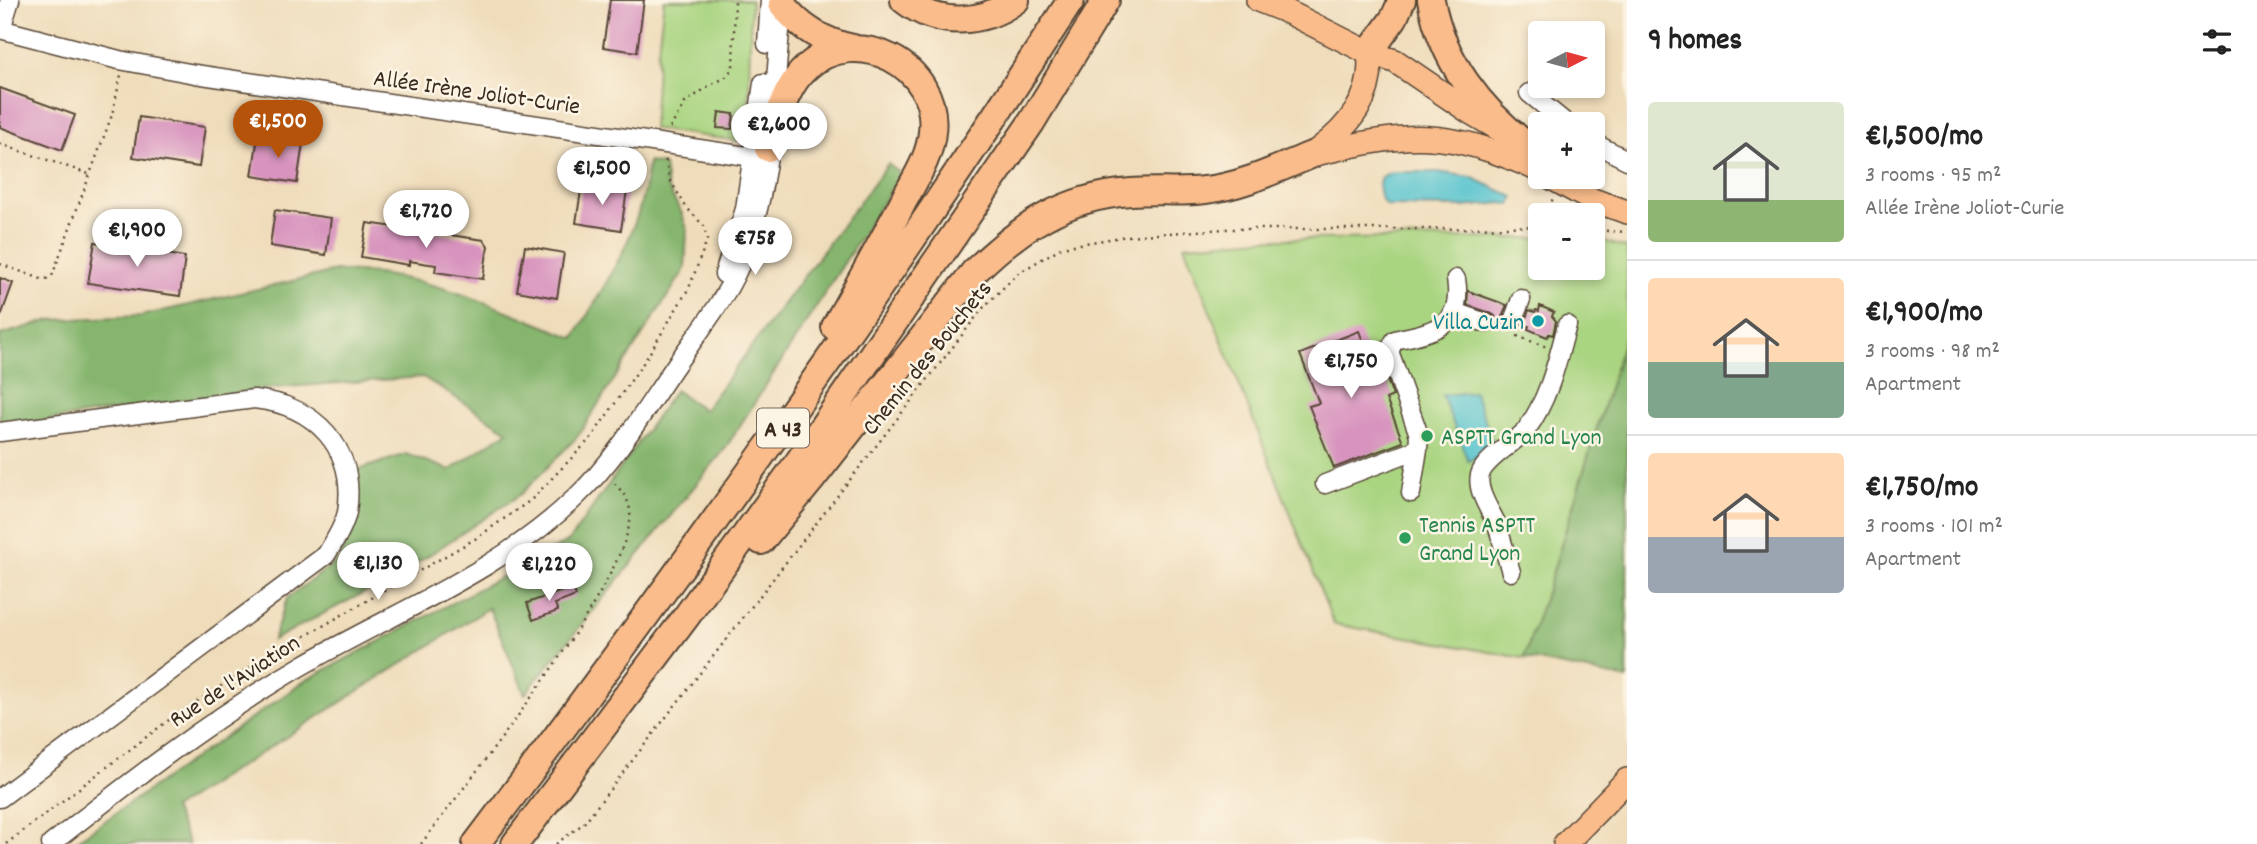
<!DOCTYPE html>
<meta charset="utf-8">
<style>
:root{--surface:#fff;--page:#f2f2f2;--text:#222;--muted:#767676;--line:#e0e0e0;--accent:#b45309}
body{margin:0;font-family:Dekko,sans-serif;background:var(--page);color:var(--text);height:100vh;display:flex;flex-direction:column;font-size:26px;white-space:nowrap}
*{box-sizing:border-box;margin:0}
p{font-size:23px;color:var(--muted)}
.icon{flex:none;width:38px;height:38px;fill:none;stroke:currentColor;stroke-width:2;stroke-linecap:round;stroke-linejoin:round}
.map{position:relative;flex:1;overflow:hidden}
.details{display:flex;flex-direction:column;background:var(--surface);width:630px}
.details>*{flex:none}
.needle{width:46px;rotate:84deg}
.tools{position:absolute;left:1528px;top:21px;display:grid;gap:14px}
.tools a{display:grid;place-items:center;width:77px;height:77px;border-radius:7px;background:var(--surface);box-shadow:0 4px 10px #0003;font-size:35px}
.price{position:absolute;translate:-50% -60px;padding:0 16px;border-radius:24px;background:#fff;color:#222;font-size:23px;line-height:46px;filter:drop-shadow(0 2px 4px #0008)}
.price::after{content:'';position:absolute;left:50%;top:42px;width:21px;height:16px;margin-left:-10px;background:inherit;clip-path:polygon(0 0,100% 0,50% 100%)}
.price.on{background:var(--accent);color:#fff}
ul{padding:0;list-style:none}
li{display:flex;align-items:center;gap:21px;height:175px;padding:0 21px}
li+li{border-top:2px solid var(--line)}
li span{display:grid;place-items:center;flex:none;width:196px;height:140px;border-radius:7px;color:#555}
li>.icon{margin-inline-start:auto}
span .icon{width:84px;height:84px;fill:#fffc;stroke-width:1}
li b{font-size:30px}
h2{display:flex;justify-content:space-between;align-items:center;height:84px;padding:0 21px;font-size:30px}
main{display:flex;flex:1;min-height:0}
.map>svg:first-child{display:block}
.green{fill:#a9d480;stroke:#727f4f;stroke-width:2}
.forest{fill:#86b66e;stroke:#607046;stroke-width:2}
.water{fill:#56c3ce;stroke:#487676;stroke-width:2}
.building{fill:#d894be}
.lines{fill:none;stroke-linecap:round;stroke-linejoin:round}
.minor-casing{stroke:#564535;stroke-width:21}
.major-casing{stroke:#564535;stroke-width:26}
.highway-casing{stroke:#564535;stroke-width:30}
.path{stroke:#564535;stroke-width:2.5;stroke-dasharray:2 5;stroke-linecap:butt}
.minor{stroke:#fff;stroke-width:18}
.major{stroke:#fabc8b;stroke-width:23}
.highway{stroke:#fabc8b;stroke-width:26}
.culture-dot{fill:#0f9aa8;stroke:#fcf5e5;stroke-width:2.5}
.leisure-dot{fill:#2e9e5b;stroke:#fcf5e5;stroke-width:2.5}
.labels{text-anchor:middle;stroke-width:5;stroke-linejoin:round;paint-order:stroke}
.shield{fill:#fcf5e5;stroke:#75675a;stroke-width:2}
.shield-label{font-size:23px;font-weight:bold;fill:#3b2a1e}
.street-label{font-size:24px;fill:#3b2a1e;stroke:#fcf5e5}
.culture-label{font-size:24px;fill:#0d838f;stroke:#fcf5e5;text-anchor:end}
.leisure-label{font-size:24px;fill:#27864d;stroke:#fcf5e5;text-anchor:start}
</style>
<main>
<div class="map">
<svg width="1627" height="844" viewBox="0 0 1627 844">
<rect width="100%" height="100%" fill="#fcf5e5"/>
<filter id="ink" filterUnits="userSpaceOnUse"><feTurbulence type="fractalNoise" baseFrequency=".0143" numOctaves="2"/><feDisplacementMap in="SourceGraphic" scale="14" xChannelSelector="R" yChannelSelector="G"/><feConvolveMatrix kernelMatrix="1 2 1 2 8 2 1 2 1" color-interpolation-filters="sRGB"/></filter>
<filter id="wash" filterUnits="userSpaceOnUse"><feTurbulence type="fractalNoise" baseFrequency=".00686" numOctaves="4" result="noise"/><feDisplacementMap in="SourceGraphic" scale="28" xChannelSelector="R" yChannelSelector="G"/><feGaussianBlur stdDeviation="1.57" result="paint"/><feColorMatrix in="noise" values="0 0 0 0 0 0 0 0 0 0 0 0 0 0 0 0 0 1.4 0 .05"/><feComposite in="paint" operator="in"/></filter>
<g filter="url(#wash)">
<rect width="100%" height="100%" fill="#efdcba"/>
<path class="green" d="M664,0H751L748,133L738,141L653,129L658,50Z
M1540,238V268H1592L1593,243L1597,239L1627,248V330L1550,581L1524,658L1334,624L1184,245L1263,239Z"/>
<path class="forest" d="M648,162L664,165L667,187L682,214L687,229L685,269L577,437L521,494L402,573L273,640L287,598L339,560L359,510L358,470L406,454L450,470L508,431L423,377L273,388L0,427V335L51,320L141,316L335,271C425,272 493,306 574,338C607,281 643,230 648,162Z
M888,164L901,174L725,449L525,694L489,608L173,809L189,844H72L306,680L569,541L675,390L704,410Z
M1627,330V679L1524,658L1550,581Z"/>
<path class="water" d="M1391,172H1438L1471,177L1514,197L1511,205L1502,203L1463,207L1387,206C1378,198 1377,188 1381,177Z
M1474,392L1495,447L1468,461L1442,395Z"/>
<g id="blocks">
<path class="building" d="M610,0H644L637,52L603,47Z
M0,88L75,115L62,150L0,127Z
M719,112L734,114L732,129L717,128Z
M139,117L205,127L199,167L133,157Z
M258,136L303,143L297,183L252,176Z
M582,184L627,190L621,230L576,223Z
M275,210L331,218L326,255L270,246Z
M367,223L484,240L488,246L483,279L435,272L436,265L409,261V265L361,257Z
M95,242L185,257L180,296L88,283Z
M525,246L564,253L557,298L517,291Z
M0,278L13,283L1,316H0Z
M1468,291L1507,305L1502,317V327L1497,325L1495,316L1490,313L1467,305Z
M1540,306L1554,312L1552,316L1556,321L1553,335L1549,334L1547,337L1528,329L1529,326L1524,324L1529,310L1535,312L1536,310L1539,311Z
M1359,331L1370,359L1375,357L1377,361L1380,360L1393,396L1386,399L1403,442L1334,468L1309,406L1319,403L1300,354Z
M573,587L576,596L555,604L558,611L533,620L527,603Z"/>
</g>
</g>
<g filter="url(#ink)">
<use href="#blocks" fill-opacity="0" stroke="#564535" stroke-width="2"/>
<g class="lines">
<defs>
<path id="minor" d="M0,29L119,60L195,74L753,157L760,165L762,177
M1,29L10,0
M767,44L770,0
M1529,93L1567,124
M1592,142L1627,160
M724,274L745,209L763,83
M1454,312L1486,323
M1513,321L1521,299
M0,432L254,399C315,405 357,448 347,512C344,527 334,542 326,555L0,798
M1325,484L1418,449L1419,435L1389,351L1395,340C1434,331 1464,327 1456,279
M1411,493L1418,449
M1511,572C1506,556 1502,540 1497,525C1491,511 1476,491 1480,475C1484,459 1515,443 1526,430C1549,399 1557,362 1567,325
M51,844C132,780 214,717 303,665C396,611 498,573 576,497C615,460 643,413 673,369C699,331 729,296 745,253C774,173 774,83 783,0"/>
<path id="major" d="M1258,0L1288,12L1369,53L1395,61L1470,112L1540,153
M1318,150C1349,127 1375,95 1369,53
M1311,155C1409,131 1446,128 1539,170
M1550,177L1590,199L1627,212
M1565,844L1627,780"/>
<path id="highway" d="M904,0C938,27 982,25 1016,0
M1431,0C1442,60 1480,110 1528,146
M782,4C800,28 823,42 853,48
M1369,53L1394,18L1402,0
M768,148C778,121 784,87 807,67C856,23 940,65 932,132C930,157 915,179 904,200C882,243 858,285 835,327
M761,541L812,479L974,272C1020,227 1064,197 1131,192C1155,190 1181,193 1205,190C1242,186 1277,169 1311,155
M476,844C684,569 884,290 1071,0
M515,844L686,617L799,461L1031,123L1106,0"/>
</defs>
<use href="#minor" class="minor-casing"/>
<use href="#major" class="major-casing"/>
<use href="#highway" class="highway-casing"/>
<path class="path" d="M670,128L685,103L710,85L725,78L733,68L735,0
M0,144L89,174
M1551,215L1550,206L1553,198
M1592,230L1627,232
M0,264L44,280L52,276L112,115L121,75
M1517,336L1547,347
M6,844L166,722L244,671L475,539L531,500L591,438L646,359L689,288L707,240L704,226L686,207L670,180L665,158
M421,844C464,786 637,573 630,511C629,498 620,489 611,480
M556,844L584,823L983,308L1017,274L1062,247L1127,236L1226,229H1440L1540,226"/>
<use href="#minor" class="minor"/>
<use href="#major" class="major"/>
<use href="#highway" class="highway"/>
</g>
</g>
<circle class="culture-dot" cx="1538" cy="321" r="7"/>
<g class="leisure-dot">
<circle cx="1427" cy="436" r="7"/>
<circle cx="1405" cy="538" r="7"/>
</g>
<g class="labels">
<rect class="shield" x="757" y="408.5" width="52" height="39" rx="5"/>
<g class="shield-label">
<text x="783" y="436">A 43</text>
</g>
<g class="street-label">
<text transform="translate(477 91) rotate(8)" y="8">Allée Irène Joliot-Curie</text>
<text transform="translate(926 357) rotate(-51)" y="8">Chemin des Bouchets</text>
<text transform="translate(234 680) rotate(-33)" y="8">Rue de l'Aviation</text>
</g>
<g class="culture-label">
<text x="1524" y="329">Villa Cuzin</text>
</g>
<g class="leisure-label">
<text x="1441" y="444">ASPTT Grand Lyon</text>
<text x="1419" y="532">Tennis ASPTT<tspan x="1419" dy="28">Grand Lyon</tspan></text>
</g>
</g>
</svg>
<div class="tools">
<a><svg class="needle" viewBox="-14 -14 28 28"><path d="M0-13l5 13h-10z" fill="#e53935"/><path d="M0 13l5-13h-10z" fill="#767676"/></svg></a>
<a>+</a>
<a>−</a>
</div>
<b class="price on" style="left:278px;top:160px">€1,500</b>
<b class="price" style="left:779px;top:163px">€2,600</b>
<b class="price" style="left:602px;top:207px">€1,500</b>
<b class="price" style="left:426px;top:250px">€1,720</b>
<b class="price" style="left:137px;top:269px">€1,900</b>
<b class="price" style="left:755px;top:277px">€758</b>
<b class="price" style="left:1351px;top:400px">€1,750</b>
<b class="price" style="left:378px;top:602px">€1,130</b>
<b class="price" style="left:549px;top:603px">€1,220</b>
</div>
<section class="details">
<h2>9 homes<svg class="icon" aria-label="filters" viewBox="0 0 24 24"><path d="M4 7h16M4 17h16"/><circle cx="9" cy="7" r="2"/><circle cx="15" cy="17" r="2"/></svg></h2>
<ul>
<li><span style="background:linear-gradient(#dfe7d0 70%,#8fb573 0)"><svg class="icon" aria-label="home" viewBox="0 0 24 24"><path d="M3 11l9-7 9 7M6 9v11h12V9"/></svg></span><div><b>€1,500/mo</b><p>3 rooms · 95 m²</p><p>Allée Irène Joliot-Curie</p></div></li>
<li><span style="background:linear-gradient(#ffd9b3 60%,#7fa58c 0)"><svg class="icon" aria-label="home" viewBox="0 0 24 24"><path d="M3 11l9-7 9 7M6 9v11h12V9"/></svg></span><div><b>€1,900/mo</b><p>3 rooms · 98 m²</p><p>Apartment</p></div></li>
<li><span style="background:linear-gradient(#ffd9b3 60%,#9aa5b1 0)"><svg class="icon" aria-label="home" viewBox="0 0 24 24"><path d="M3 11l9-7 9 7M6 9v11h12V9"/></svg></span><div><b>€1,750/mo</b><p>3 rooms · 101 m²</p><p>Apartment</p></div></li>
</ul>
</section>
</main>
